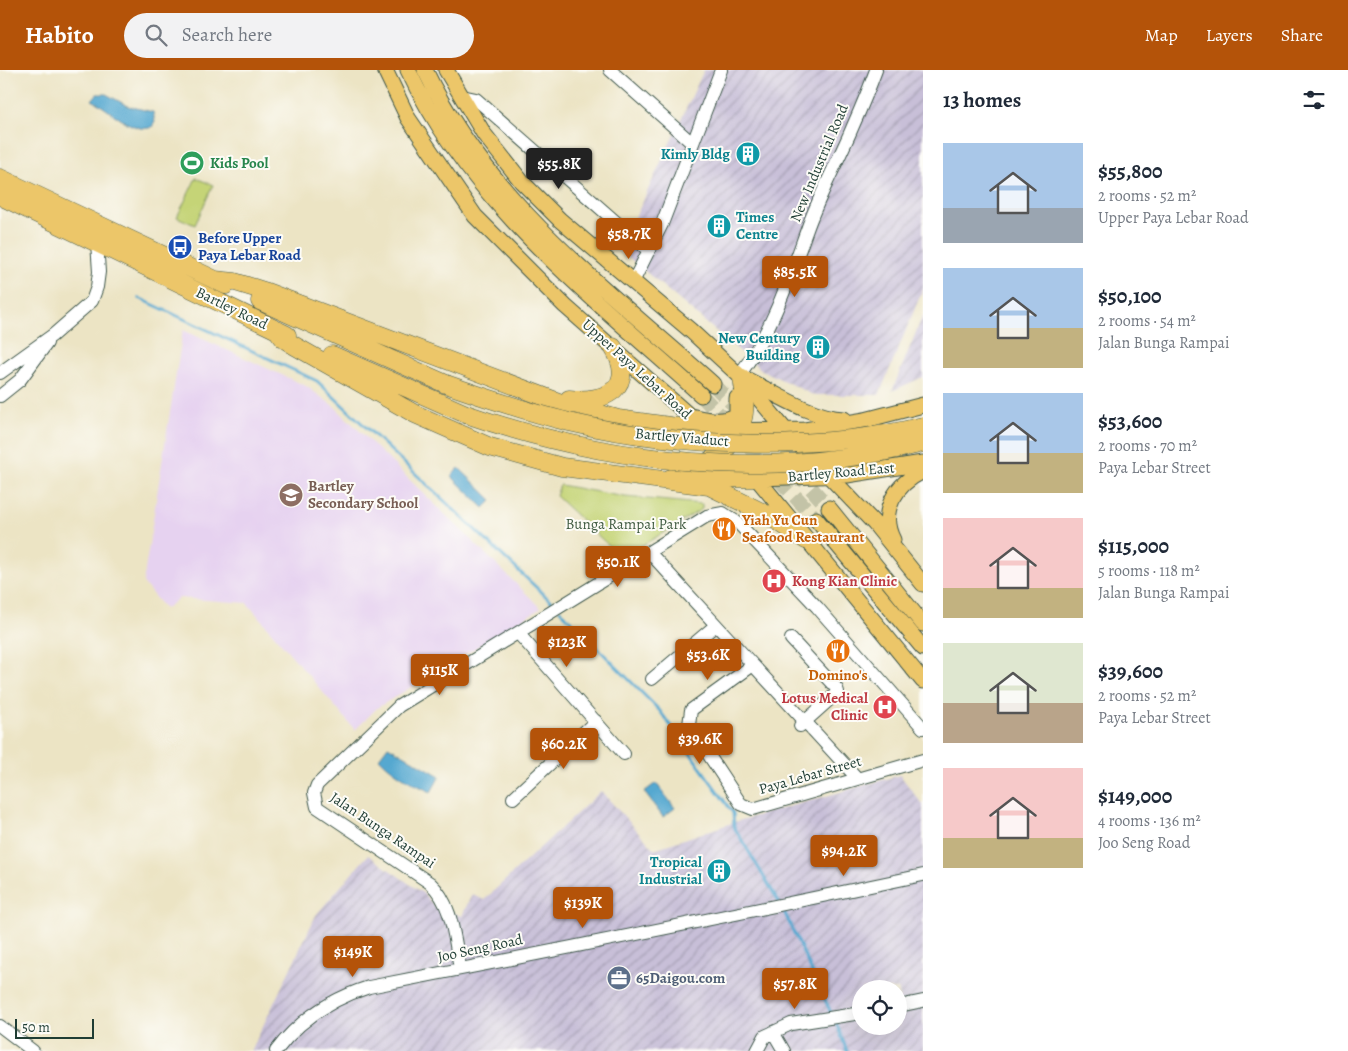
<!DOCTYPE html>
<meta charset="utf-8">
<style>
:root{--surface:#fff;--page:#f2f2f3;--text:#1f2937;--muted:#747a83;--accent:#b45309}
body{margin:0;font-family:Alegreya,serif;background:var(--page);color:var(--text);height:100vh;display:flex;flex-direction:column;font-size:19px;white-space:nowrap}
*{box-sizing:border-box;margin:0}
p{font-size:16px;color:var(--muted)}
.icon{flex:none;width:28px;height:28px;fill:none;stroke:currentColor;stroke-width:2;stroke-linecap:round;stroke-linejoin:round}
.map{position:relative;flex:1;overflow:hidden}
.details{display:flex;flex-direction:column;background:var(--surface);width:425px}
.details>*{flex:none}
.tools{position:absolute;left:852px;top:910px;display:grid;gap:10px}
.tools a{display:grid;place-items:center;width:55px;height:55px;border-radius:50%;background:var(--surface);box-shadow:0 5px 20px #0002;font-size:25px}
.scale{position:absolute;left:15px;bottom:12px;width:79px;box-sizing:border-box;padding-left:5px;border:2px solid #1f3d34;border-top:0;font-size:14px;line-height:18px;white-space:nowrap;color:#1f3d34;-webkit-text-stroke:4px #fdfcf7;paint-order:stroke}
.price{position:absolute;translate:-50% -42px;padding:0 11px;border-radius:5px;background:var(--accent);color:#fff;font-size:16px;line-height:32px;filter:drop-shadow(0 1px 2px #0008)}
.price::after{content:'';position:absolute;left:50%;top:30px;width:15px;height:11px;margin-left:-8px;background:inherit;clip-path:polygon(0 0,100% 0,50% 100%)}
.price.selected{background:#222;color:#fff}
ul{padding:0;list-style:none}
li{display:flex;align-items:center;gap:15px;height:125px;padding:0 20px}
li span{display:grid;place-items:center;flex:none;width:140px;height:100px;border-radius:0px;color:#555}
li>.icon{margin-inline-start:auto}
span .icon{width:60px;height:60px;fill:#fffc;stroke-width:1}
li b{font-size:21px}
h2{display:flex;justify-content:space-between;align-items:center;height:60px;padding:0 20px;font-size:21px}
header{display:flex;align-items:center;gap:30px;box-sizing:border-box;height:70px;padding:0 25px;background:var(--accent);color:#fff}
header strong{font-size:24px}
nav{display:flex;gap:28px;margin-inline-start:auto;font-size:18px}
.search{width:350px;height:45px;background:var(--page);display:flex;align-items:center;gap:12px;box-sizing:border-box;padding:0 18px;border-radius:28px;color:var(--muted);font-size:19px}
main{display:flex;flex:1;min-height:0}
.map>svg:first-child{display:block}
.built{fill:#e6d2f0}
.industrial{fill:url(#industrial-furrows);fill-rule:evenodd}
.park{fill:#c5d477;stroke:#728856}
.water{fill:#55a8d0;stroke:#3a7282}
.lines{fill:none;stroke-linecap:round;stroke-linejoin:round}
.stream{stroke:#55a8d0;stroke-width:3}
.major-tunnel{stroke:#c3c3a7;stroke-width:15;stroke-dasharray:15 8;stroke-linecap:butt}
.minor-casing{stroke:#3e564a;stroke-width:14}
.major-casing{stroke:#3e564a;stroke-width:17}
.highway-casing{stroke:#3e564a;stroke-width:19}
.minor{stroke:#fff;stroke-width:12}
.major{stroke:#ecc669;stroke-width:15}
.highway{stroke:#ecc669;stroke-width:18}
.highway-bridge-casing{stroke:#3e564a;stroke-width:19;stroke-linecap:butt}
.highway-bridge{stroke:#ecc669;stroke-width:18}
.labels{text-anchor:middle;stroke-width:4;stroke-linejoin:round;paint-order:stroke}
.culture-label{font-size:15px;font-weight:bold;fill:#0d838f;stroke:#fdfcf7;text-anchor:end}
.leisure-label{font-size:15px;font-weight:bold;fill:#27864d;stroke:#fdfcf7;text-anchor:start}
.street-label{font-size:15px;fill:#1f3d34;stroke:#fdfcf7}
.transit-label{font-size:15px;font-weight:bold;fill:#164399;stroke:#fdfcf7;text-anchor:start}
.education-label{font-size:15px;font-weight:bold;fill:#785e54;stroke:#fdfcf7;text-anchor:start}
.food-label{font-size:15px;font-weight:bold;fill:#c56008;stroke:#fdfcf7;text-anchor:start}
.park-label{font-size:15px;fill:#405b41;stroke:#fdfcf7}
.health-label{font-size:15px;font-weight:bold;fill:#be3a42;stroke:#fdfcf7;text-anchor:start}
.service-label{font-size:15px;font-weight:bold;fill:#4e5e75;stroke:#fdfcf7;text-anchor:start}
</style>
<header>
<strong>Habito</strong>
<div class="search"><svg class="icon" aria-label="search" viewBox="0 0 24 24"><circle cx="10" cy="10" r="6"/><path d="M15 15l6 6"/></svg>Search here</div>
<nav><a>Map</a><a>Layers</a><a>Share</a></nav>
</header>
<main>
<div class="map">
<svg width="923" height="981" viewBox="0 0 923 981">
<defs>
<pattern id="industrial-furrows" width="10" height="10" patternUnits="userSpaceOnUse" patternTransform="scale(1.25)"><rect width="10" height="10" fill="#c8bfd8"/><path d="M-1 1l2-2M0 10L10 0M9 11l2-2" fill="none" stroke="#a29cb0"/></pattern>
</defs>
<rect width="100%" height="100%" fill="#fdfcf7"/>
<filter id="ink" filterUnits="userSpaceOnUse"><feTurbulence type="fractalNoise" baseFrequency=".02" numOctaves="2"/><feDisplacementMap in="SourceGraphic" scale="10" xChannelSelector="R" yChannelSelector="G"/><feConvolveMatrix kernelMatrix="1 2 1 2 8 2 1 2 1" color-interpolation-filters="sRGB"/></filter>
<filter id="wash" filterUnits="userSpaceOnUse"><feTurbulence type="fractalNoise" baseFrequency=".0096" numOctaves="4" result="noise"/><feDisplacementMap in="SourceGraphic" scale="20" xChannelSelector="R" yChannelSelector="G"/><feGaussianBlur stdDeviation="1.12" result="paint"/><feColorMatrix in="noise" values="0 0 0 0 0 0 0 0 0 0 0 0 0 0 0 0 0 1.4 0 .05"/><feComposite in="paint" operator="in"/></filter>
<g filter="url(#wash)">
<rect width="100%" height="100%" fill="#ece4c4"/>
<path class="built" d="M183,260L306,316L335,337L541,538L377,638L355,660L247,533L179,528L165,539L143,513Z"/>
<path class="industrial" d="M704,0H923V219L879,325H813L762,300L620,180Z
M923,245V307L892,321Z
M900,705L923,735V981H251L316,845L368,785L424,824L435,837L462,846L472,824L484,830L601,721L654,779L738,751ZM861,919H899V956H861Z"/>
<path class="park" d="M196,108L213,115L195,155L177,147Z
M560,415L625,427L702,434V439L622,488L556,426Z"/>
<path class="water" d="M97,24H106L128,36L153,42L155,52L152,57C134,65 108,38 92,30Z
M459,398L492,430L484,438L451,406Z
M388,676L440,706L431,722C412,713 394,704 379,688Z
M656,713L675,738L663,747L644,722Z"/>
<g class="lines">
<path class="stream" d="M139,228L317,311L556,536
M560,540L660,641L733,743L734,757L779,832
M782,837L832,945
M835,950L847,981"/>
</g>
</g>
<g filter="url(#ink)">
<g class="lines">
<path class="major-tunnel" d="M713,314L744,345
M701,325L816,449
M765,367L829,438"/>
<defs>
<path id="minor" d="M610,0L692,73
M462,26L476,29L649,181
M633,212L662,154L721,0
M0,303L53,265L92,231L97,217L99,202L97,172
M739,305C772,263 791,203 809,154C822,120 839,89 853,56C861,38 869,19 876,0
M0,326L20,310L47,273
M649,482L857,708
M518,563L624,684
M791,569L837,619L838,622L800,656
M753,595L691,640L689,655L741,734L753,739L923,690
M652,609L716,555
M513,728L596,651
M460,898C454,868 453,834 430,813L317,737L314,723L317,715L399,636L707,446L723,443L738,453L817,537L923,658
M899,936L923,931
M0,956L33,981
M773,962L784,981
M276,981C300,949 331,929 369,917C554,881 739,844 923,805
M757,981L765,966L791,954L861,943"/>
<path id="major" d="M385,0L408,48L475,146L565,236L709,363
M408,0C471,135 593,227 701,325
M425,0C487,131 608,220 713,314
M446,0L484,64L522,112L560,150L690,260L742,308L786,361L874,453L923,514
M748,310C776,324 813,348 844,349
M690,346C704,349 725,355 737,344V328
M706,361L805,360L865,350L923,335
M750,400L923,611
M758,408L847,405L923,393
M829,438L923,554
M816,449L923,578
M893,470C878,441 896,414 923,401"/>
<path id="highway" d="M0,108L226,215
M0,126L287,265
M215,210L235,212L264,221L561,333L618,349L706,361
M260,231L446,314
M277,260L284,269L295,276L415,344L490,377L562,397L709,416L770,446L806,470
M332,285L466,344
M569,329C607,333 637,317 613,277
M669,409C721,390 755,370 742,308
M699,409L758,408"/>
</defs>
<use href="#minor" class="minor-casing"/>
<use href="#major" class="major-casing"/>
<use href="#highway" class="highway-casing"/>
<use href="#minor" class="minor"/>
<use href="#major" class="major"/>
<use href="#highway" class="highway"/>
<defs>
<path id="highway-bridge" d="M446,314C486,328 527,342 569,352C676,377 816,383 923,356
M466,344C612,395 772,411 923,373"/>
</defs>
<use href="#highway-bridge" class="highway-bridge-casing"/>
<use href="#highway-bridge" class="highway-bridge"/>
</g>
</g>
<defs>
<symbol id="building-disc" viewBox="-11 -11 22 22"><circle r="9.5" fill="#0f9aa8" stroke="#fdfcf7"/><path d="M-4-6H4V6H1V3H-1V6H-4ZM-2.5-4.3h1.7v1.8h-1.7ZM.8-4.3h1.7v1.8H.8ZM-2.5-1h1.7V.8h-1.7ZM.8-1h1.7V.8H.8Z" fill="#fff"/></symbol>
<symbol id="stadium-disc" viewBox="-11 -11 22 22"><circle r="9.5" fill="#2e9e5b" stroke="#fdfcf7"/><path d="M0-5a6.5 5 0 1 0 0 10a6.5 5 0 1 0 0-10ZM-3.5-1.8h7v3.6h-7Z" fill="#fff"/></symbol>
<symbol id="bus-disc" viewBox="-11 -11 22 22"><circle r="9.5" fill="#1a4fb4" stroke="#fdfcf7"/><path d="M-5-6H5V4H4V6H2V4H-2V6H-4V4H-5ZM-3.5-4V0h7V-4ZM-3.5 1.2v1.5H-2V1.2ZM2 1.2v1.5H3.5V1.2Z" fill="#fff"/></symbol>
<symbol id="school-disc" viewBox="-11 -11 22 22"><circle r="9.5" fill="#8d6e63" stroke="#fdfcf7"/><path d="M0-5L7-2L0 1L-7-2ZM-4 1L0 2.5L4 1V4Q0 6-4 4Z" fill="#fff"/></symbol>
<symbol id="restaurant-disc" viewBox="-11 -11 22 22"><circle r="9.5" fill="#e8710a" stroke="#fdfcf7"/><path d="M-5-6h1v4h1v-4h1v4h1v-4h1v5L-1.5 .5V6h-2V.5L-5-1ZM5-6V6H3V1.5H1.5Q1.5-4 5-6Z" fill="#fff"/></symbol>
<symbol id="hospital-disc" viewBox="-11 -11 22 22"><circle r="9.5" fill="#e0444e" stroke="#fdfcf7"/><path d="M-5-5h3v3.5h4V-5h3V5h-3V1.5h-4V5h-3Z" fill="#fff"/></symbol>
<symbol id="office-disc" viewBox="-11 -11 22 22"><circle r="9.5" fill="#5c6f8a" stroke="#fdfcf7"/><path d="M-6-3h4V-5.5h4V-3h4V5H-6ZM-1-4.5V-3h2v-1.5ZM-6 0V1H6V0Z" fill="#fff"/></symbol>
</defs>
<g fill-rule="evenodd">
<use href="#building-disc" x="734" y="70" width="28" height="28"/>
<use href="#stadium-disc" x="178" y="79" width="28" height="28"/>
<use href="#building-disc" x="705" y="142" width="28" height="28"/>
<use href="#bus-disc" x="166" y="163" width="28" height="28"/>
<use href="#building-disc" x="804" y="263" width="28" height="28"/>
<use href="#school-disc" x="277" y="411" width="28" height="28"/>
<use href="#restaurant-disc" x="710" y="445" width="28" height="28"/>
<use href="#hospital-disc" x="760" y="497" width="28" height="28"/>
<use href="#restaurant-disc" x="824" y="567" width="28" height="28"/>
<use href="#hospital-disc" x="871" y="623" width="28" height="28"/>
<use href="#building-disc" x="705" y="787" width="28" height="28"/>
<use href="#office-disc" x="605" y="894" width="28" height="28"/>
</g>
<g class="labels">
<g class="culture-label">
<text x="730" y="89">Kimly Bldg</text>
<text x="736" y="152" text-anchor="start">Times<tspan x="736" dy="17">Centre</tspan></text>
<text x="800" y="273">New Century<tspan x="800" dy="17">Building</tspan></text>
<text x="702" y="797">Tropical<tspan x="702" dy="17">Industrial</tspan></text>
</g>
<g class="leisure-label">
<text x="210" y="98">Kids Pool</text>
</g>
<g class="street-label">
<text transform="translate(819 93) rotate(-67)" y="5">New Industrial Road</text>
<text transform="translate(232 238) rotate(26)" y="5">Bartley Road</text>
<text transform="translate(637 299) rotate(42)" y="5">Upper Paya Lebar Road</text>
<text transform="translate(682 367) rotate(5)" y="5">Bartley Viaduct</text>
<text transform="translate(841 402) rotate(-5)" y="5">Bartley Road East</text>
<text transform="translate(810 705) rotate(-16)" y="5">Paya Lebar Street</text>
<text transform="translate(383 760) rotate(34)" y="5">Jalan Bunga Rampai</text>
<text transform="translate(480 878) rotate(-12)" y="5">Joo Seng Road</text>
</g>
<g class="transit-label">
<text x="198" y="173">Before Upper<tspan x="198" dy="17">Paya Lebar Road</tspan></text>
</g>
<g class="education-label">
<text x="308" y="421">Bartley<tspan x="308" dy="17">Secondary School</tspan></text>
</g>
<g class="food-label">
<text x="742" y="455">Yiah Yu Cun<tspan x="742" dy="17">Seafood Restaurant</tspan></text>
<text x="838" y="610" text-anchor="middle">Domino's</text>
</g>
<g class="park-label">
<text x="626" y="459">Bunga Rampai Park</text>
</g>
<g class="health-label">
<text x="792" y="516">Kong Kian Clinic</text>
<text x="868" y="633" text-anchor="end">Lotus Medical<tspan x="868" dy="17">Clinic</tspan></text>
</g>
<g class="service-label">
<text x="636" y="913">65Daigou.com</text>
</g>
</g>
</svg>
<div class="tools">
<a><svg class="icon" aria-label="locate" viewBox="0 0 24 24"><circle cx="12" cy="12" r="6"/><path d="M12 2v4M12 18v4M2 12h4M18 12h4"/></svg></a>
</div>
<div class="scale">50 m</div>
<b class="price selected" style="left:559px;top:120px">$55.8K</b>
<b class="price" style="left:629px;top:190px">$58.7K</b>
<b class="price" style="left:795px;top:228px">$85.5K</b>
<b class="price" style="left:618px;top:518px">$50.1K</b>
<b class="price" style="left:567px;top:598px">$123K</b>
<b class="price" style="left:708px;top:611px">$53.6K</b>
<b class="price" style="left:440px;top:626px">$115K</b>
<b class="price" style="left:700px;top:695px">$39.6K</b>
<b class="price" style="left:564px;top:700px">$60.2K</b>
<b class="price" style="left:844px;top:807px">$94.2K</b>
<b class="price" style="left:583px;top:859px">$139K</b>
<b class="price" style="left:353px;top:908px">$149K</b>
<b class="price" style="left:795px;top:940px">$57.8K</b>
</div>
<section class="details">
<h2>13 homes<svg class="icon" aria-label="filters" viewBox="0 0 24 24"><path d="M4 7h16M4 17h16"/><circle cx="9" cy="7" r="2"/><circle cx="15" cy="17" r="2"/></svg></h2>
<ul>
<li><span style="background:linear-gradient(#a9c7e8 65%,#9aa5b1 0)"><svg class="icon" aria-label="home" viewBox="0 0 24 24"><path d="M3 11l9-7 9 7M6 9v11h12V9"/></svg></span><div><b>$55,800</b><p>2 rooms · 52 m²</p><p>Upper Paya Lebar Road</p></div></li>
<li><span style="background:linear-gradient(#a9c7e8 60%,#c2b280 0)"><svg class="icon" aria-label="home" viewBox="0 0 24 24"><path d="M3 11l9-7 9 7M6 9v11h12V9"/></svg></span><div><b>$50,100</b><p>2 rooms · 54 m²</p><p>Jalan Bunga Rampai</p></div></li>
<li><span style="background:linear-gradient(#a9c7e8 60%,#c2b280 0)"><svg class="icon" aria-label="home" viewBox="0 0 24 24"><path d="M3 11l9-7 9 7M6 9v11h12V9"/></svg></span><div><b>$53,600</b><p>2 rooms · 70 m²</p><p>Paya Lebar Street</p></div></li>
<li><span style="background:linear-gradient(#f6c9c9 70%,#c2b280 0)"><svg class="icon" aria-label="home" viewBox="0 0 24 24"><path d="M3 11l9-7 9 7M6 9v11h12V9"/></svg></span><div><b>$115,000</b><p>5 rooms · 118 m²</p><p>Jalan Bunga Rampai</p></div></li>
<li><span style="background:linear-gradient(#dfe7d0 60%,#b9a48a 0)"><svg class="icon" aria-label="home" viewBox="0 0 24 24"><path d="M3 11l9-7 9 7M6 9v11h12V9"/></svg></span><div><b>$39,600</b><p>2 rooms · 52 m²</p><p>Paya Lebar Street</p></div></li>
<li><span style="background:linear-gradient(#f6c9c9 70%,#c2b280 0)"><svg class="icon" aria-label="home" viewBox="0 0 24 24"><path d="M3 11l9-7 9 7M6 9v11h12V9"/></svg></span><div><b>$149,000</b><p>4 rooms · 136 m²</p><p>Joo Seng Road</p></div></li>
</ul>
</section>
</main>
